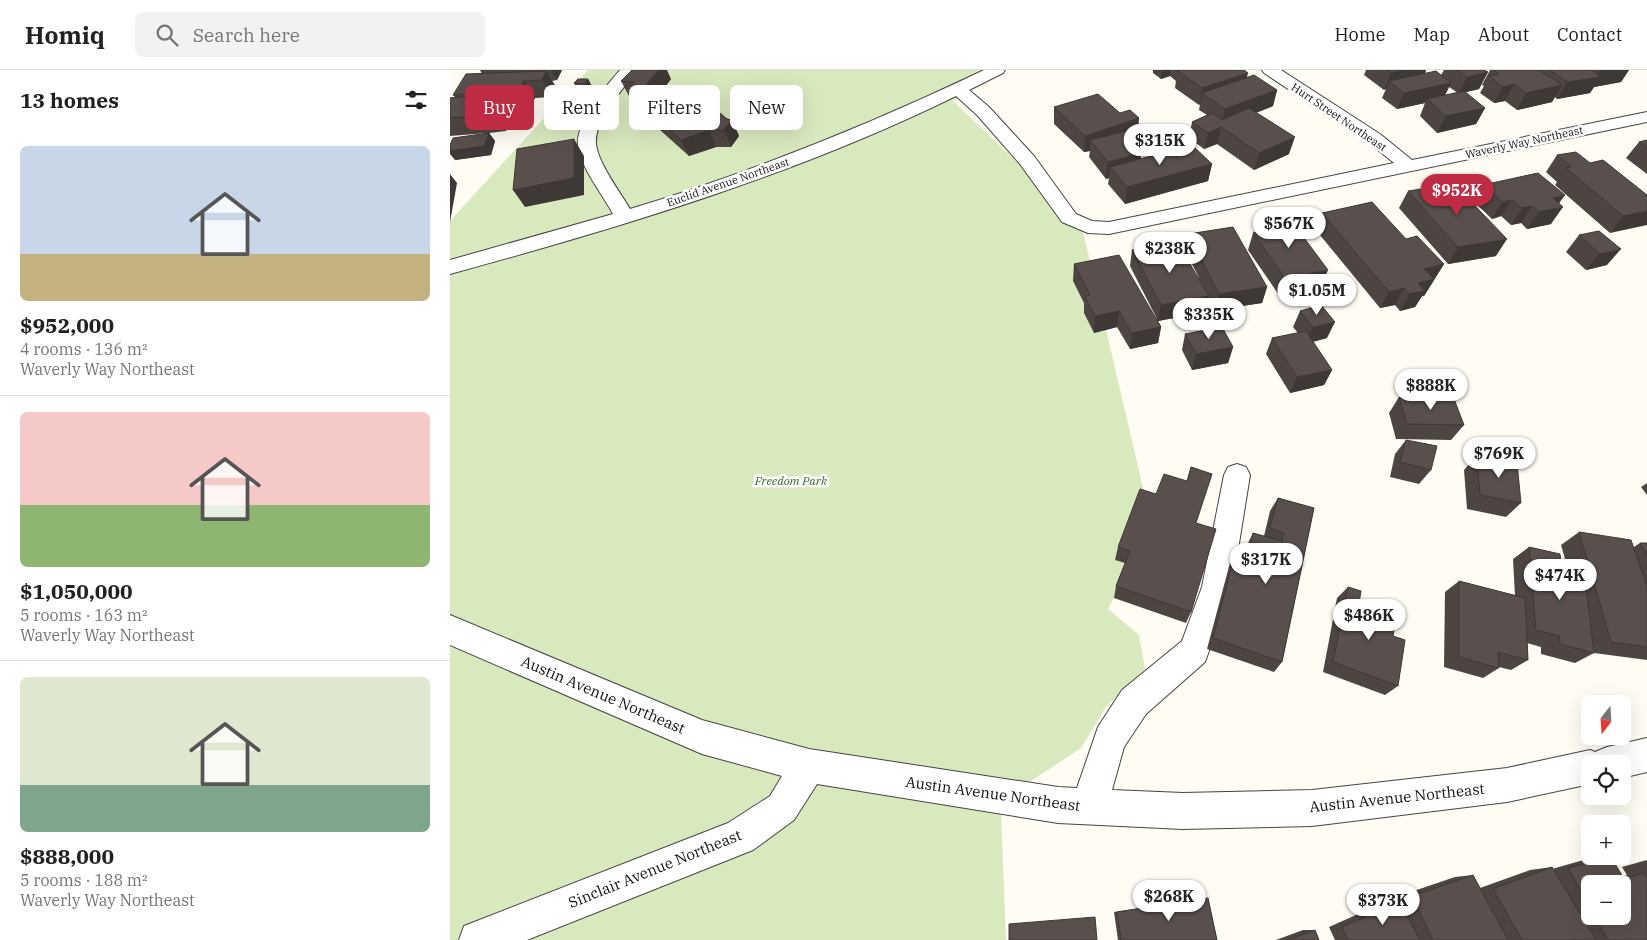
<!DOCTYPE html>
<meta charset="utf-8">
<style>
:root{--surface:#fff;--page:#f2f2f2;--text:#202124;--muted:#757577;--line:#e0e0e0;--accent:#be2b42}
body{margin:0;font-family:"IBM Plex Serif",serif;background:var(--page);color:var(--text);height:100vh;display:flex;flex-direction:column;font-size:19px;white-space:nowrap}
*{box-sizing:border-box;margin:0}
p{font-size:16px;color:var(--muted)}
.icon{flex:none;width:28px;height:28px;fill:none;stroke:currentColor;stroke-width:2;stroke-linecap:round;stroke-linejoin:round}
.map{position:relative;flex:1;overflow:hidden}
.drawer{display:flex;flex-direction:column;background:var(--surface);width:450px}
.drawer>*{flex:none}
.guide{position:absolute;left:15px;top:15px;width:475px;height:45px;display:flex;gap:10px}
.needle{width:32px;rotate:197deg}
.buttons{position:absolute;left:1131px;top:625px;display:grid;gap:10px}
.buttons a{display:grid;place-items:center;width:50px;height:50px;border-radius:8px;background:var(--surface);box-shadow:0 5px 20px #0002;font-size:25px}
.price{position:absolute;translate:-50% -42px;padding:0 11px;border-radius:18px;background:#fff;color:#222;font-size:16px;line-height:32px;filter:drop-shadow(0 1px 2px #0008)}
.price::after{content:'';position:absolute;left:50%;top:30px;width:15px;height:11px;margin-left:-8px;background:inherit;clip-path:polygon(0 0,100% 0,50% 100%)}
.price.selected{background:var(--accent);color:#fff}
ul{padding:0;list-style:none}
li{display:grid;align-content:center;gap:10px;height:265px;padding:0 20px}
li+li{border-top:1px solid var(--line)}
li span{display:grid;place-items:center;height:155px;border-radius:8px;color:#555}
li>.icon{margin-inline-start:auto}
span .icon{width:90px;height:90px;fill:#fffc;stroke-width:1}
li b{font-size:21px}
h2{display:flex;justify-content:space-between;align-items:center;height:60px;padding:0 20px;font-size:21px}
.chip{padding:0 18px;border-radius:8px;background:var(--surface);box-shadow:0 5px 20px #0002;font-size:18px;line-height:45px}
.chip.selected{background:var(--accent);color:#fff}
header{display:flex;align-items:center;gap:30px;box-sizing:border-box;height:70px;padding:0 25px;background:var(--surface);border-bottom:1px solid var(--line)}
header strong{font-size:24px}
nav{display:flex;gap:28px;margin-inline-start:auto;font-size:18px}
.search{width:350px;height:45px;background:var(--page);display:flex;align-items:center;gap:12px;box-sizing:border-box;padding:0 18px;border-radius:8px;color:var(--muted);font-size:19px}
main{display:flex;flex:1;min-height:0}
.map>svg:first-child{display:block}
.green{fill:#d9e9be}
.lines{fill:none;stroke-linecap:round;stroke-linejoin:round}
.minor-casing{stroke:#444;stroke-width:2}
.minor{fill:#fff;fill-rule:evenodd}
.wall{fill:#4d4542;fill-rule:evenodd}
.shaded-wall{fill:#3e3836}
.building{fill:#59504d;stroke:#3e3836}
.labels{text-anchor:middle;stroke-width:5;stroke-linejoin:round;paint-order:stroke}
.far-street-label{font-size:11px;fill:#111;stroke:#fff}
.park-label{font-size:12px;font-style:italic;fill:#376821;stroke:#fff}
.near-street-label{font-size:15px;fill:#111;stroke:#fff}
</style>
<header>
<strong>Homiq</strong>
<div class="search"><svg class="icon" aria-label="search" viewBox="0 0 24 24"><circle cx="10" cy="10" r="6"/><path d="M15 15l6 6"/></svg>Search here</div>
<nav><a>Home</a><a>Map</a><a>About</a><a>Contact</a></nav>
</header>
<main>
<section class="drawer">
<h2>13 homes<svg class="icon" aria-label="filters" viewBox="0 0 24 24"><path d="M4 7h16M4 17h16"/><circle cx="9" cy="7" r="2"/><circle cx="15" cy="17" r="2"/></svg></h2>
<ul>
<li><span style="background:linear-gradient(#c9d6e8 70%,#c2b280 0)"><svg class="icon" aria-label="home" viewBox="0 0 24 24"><path d="M3 11l9-7 9 7M6 9v11h12V9"/></svg></span><div><b>$952,000</b><p>4 rooms · 136 m²</p><p>Waverly Way Northeast</p></div></li>
<li><span style="background:linear-gradient(#f6c9c9 60%,#8fb573 0)"><svg class="icon" aria-label="home" viewBox="0 0 24 24"><path d="M3 11l9-7 9 7M6 9v11h12V9"/></svg></span><div><b>$1,050,000</b><p>5 rooms · 163 m²</p><p>Waverly Way Northeast</p></div></li>
<li><span style="background:linear-gradient(#dfe7d0 70%,#7fa58c 0)"><svg class="icon" aria-label="home" viewBox="0 0 24 24"><path d="M3 11l9-7 9 7M6 9v11h12V9"/></svg></span><div><b>$888,000</b><p>5 rooms · 188 m²</p><p>Waverly Way Northeast</p></div></li>
</ul>
</section>
<div class="map">
<svg width="1197" height="870" viewBox="0 0 1197 870">
<rect width="100%" height="100%" fill="#fffcf4"/>
<path class="green" d="M138,0H557L503,31L631,153L702,456L658,539L689,565L695,599L656,637L631,678L560,725L551,742L556,870H0V151Z"/>
<g class="lines">
<defs>
<path id="minor" d="M170,0H187C174,19 144,48 146,74C148,93 170,122 180,139C302,102 419,55 534,0H555L553,3L519,20L539,37L584,86L626,144L642,151L659,152L944,93L918,72L814,3L812,0H831L930,64L962,90L1197,42V52L659,164L638,163L612,152L570,94L527,45L506,26C345,105 172,157 0,204V190L163,144C152,123 132,100 128,76C125,53 156,16 170,0Z
M787,394L796,397L800,405L782,517L755,592L696,644L674,677L662,720L733,723L862,720L1057,698L1140,680L1145,682L1157,677L1197,668V702L1172,708V694H1140V714L1057,732L862,756L733,759L608,753L367,714L344,750L303,780L77,870H9L14,856L278,753L320,726L332,706L252,684L0,575V545L252,650L359,679L608,717L627,718L648,657L672,620L732,571L752,517L774,405L778,397Z"/>
</defs>
<use href="#minor" class="minor-casing"/>
<use href="#minor" class="minor"/>
</g>
<path class="wall" d="M30,0H112L107,10L102,11L106,17L102,27L85,28L80,37L64,38L66,40L56,61L39,63L45,71L41,85L5,90L37,63L0,66V28L5,27L3,25L32,4Z
M703,0H794L797,7L827,20L823,36L806,43L839,84L804,100L767,74L754,79L739,68L742,52L757,45L749,40L750,34L749,35L725,18L726,11L720,6L711,9L703,3Z
M916,0H976L975,4L991,5L994,0H1034L1038,2L1029,19L1015,22L1035,38L1026,54L987,63L970,46L975,33L947,39L932,28L936,19L934,20L914,5ZM999,17L1008,23L995,25Z
M1040,0H1179L1171,12L1144,17L1140,23L1107,29L1105,27L1102,32L1067,40L1055,31L1044,33L1030,23L1034,16L1032,15Z
M138,9L147,26L143,30H141L143,34L137,44L114,45L104,28L126,17L124,13Z
M221,9L208,26L212,30L282,50L289,66L281,77H266L239,86L200,51L192,34L195,33L191,29L180,28L171,11Z
M604,37L670,43L689,48L687,65H686L691,89L762,94L758,111L675,134L658,114L659,108L656,109L639,87L640,81L634,82L604,54Z
M1197,70V104L1176,88L1189,72Z
M1107,85L1197,125L1160,163L1105,115L1107,112L1096,102Z
M1033,115L1109,134L1101,154L1077,159L1071,153L1061,155L1051,146L1042,149L1023,131Z
M958,121L1046,186L998,194L949,138Z
M872,143L956,169L994,194L974,226H972L965,237L950,241L945,235L930,238L865,159Z
M808,155L871,216L829,225L798,180L803,163H805Z
M1149,161L1157,195L1136,200L1116,182L1129,165Z
M738,164L817,217L812,233L765,240L759,228L755,242L708,251L711,257L708,273L680,279L667,257L644,263L634,243V233L623,211L624,194L707,249L680,196L682,180L749,208L735,180Z
M850,241L877,268L863,272L882,300L874,315L840,323L816,284L822,268L848,263L843,257Z
M735,264L783,277L778,293L742,300L732,280Z
M949,327L1014,355L1001,370L946,369L939,343Z
M956,370L981,400L969,414L940,407L945,384Z
M1027,385L1071,433L1056,447L1017,439L1014,400Z
M1197,413V425L1191,417Z
M828,428L864,438L832,592L824,602L757,579L781,489L787,476L796,479L797,475L803,463L814,466L820,441Z
M746,453L741,542L736,553L664,528L666,516L675,493L665,490L668,477Z
M1129,462L1184,477L1190,473H1197V590L1144,583L1125,593L1091,584V577L1077,573L1078,590L1061,600L1049,597V598L1033,608L994,597L995,522L1009,511L1065,526L1063,489L1079,477L1112,501L1119,503L1111,475Z
M898,517L909,533L943,566L948,616L935,625L873,602L887,528Z
M1161,787L1172,805H1177L1172,797L1197,790V870H885L879,857L935,832H949L946,827L1005,807L1023,805L1030,818L1080,800L1102,797V799L1137,789ZM1140,814L1172,846H1140Z
M758,828L767,870H668L664,842Z
M853,860H865L869,870H826Z"/>
<path class="shaded-wall" d="M101,0H112L107,10Z
M208,0H217L221,9L204,31L196,15Z
M712,0H721L720,6L711,9Z
M953,0H976L972,10L939,11L936,19L934,20L941,3Z
M1156,0H1179L1171,12L1144,17L1140,23L1107,29L1117,12L1145,8L1149,1Z
M96,1L106,17L102,27L92,10Z
M1038,2L1029,19L1009,24L1017,7Z
M798,3L794,19L752,23L750,34L749,35L752,18Z
M138,9L147,26L143,30L134,14Z
M74,11L85,28L80,37L70,20Z
M1001,13L993,29H977L975,33L947,39L954,23Z
M1064,14L1055,31L1044,33L1053,17Z
M1112,15L1102,32L1067,40L1076,23Z
M134,17L143,34L137,44L127,28Z
M827,20L823,36L771,56L775,39Z
M55,23L66,40L56,61L45,45Z
M1035,38L1026,54L987,63L996,46Z
M689,48L687,65L647,78L640,70V81L634,82L635,66Z
M282,50L289,66L281,77L274,60Z
M771,57L767,74L754,79L758,63Z
M259,60L266,77L239,86L231,70Z
M39,63L45,71L41,85L5,90L0,84V81Z
M845,67L839,84L804,100L809,83Z
M124,69L134,86V125L75,137L63,120Z
M690,70L688,84L691,83L689,100L660,97L659,108L656,109L658,92L682,72Z
M762,94L758,111L675,134L677,117Z
M0,104L7,113L0,152Z
M1115,125L1105,139L1113,137L1101,154L1077,159L1089,142L1103,128Z
M1062,130L1051,146L1042,149L1052,132Z
M1082,136L1071,153L1061,155L1072,138Z
M1197,141V155L1160,163L1173,146Z
M1057,169L1046,186L998,194L1008,177Z
M1171,179L1157,195L1136,200L1150,184Z
M994,194L974,226H972L965,237L950,241L974,199Z
M878,200L871,216L829,225L835,208Z
M817,217L812,233L765,240L769,224Z
M954,218L945,235L930,238L939,222Z
M759,226L755,242L708,251L711,235Z
M669,241L667,257L644,263L645,246Z
M885,252L877,268L856,273L863,257Z
M711,257L708,273L680,279L682,263Z
M783,277L778,293L742,300L746,284Z
M882,300L874,315L840,323L847,307Z"/>
<path class="building" d="M182,0H208L196,15L212,30L243,20L277,49L282,50L274,60H259L231,70L192,34L201,31L183,12L171,11Z
M731,0H794L798,3L752,18L728,1Z
M937,0H953L941,3Z
M1007,0H1034L1038,2L1017,7Z
M1043,0H1089L1112,15L1076,23L1064,14L1053,17L1039,6L1049,4Z
M1100,0H1141L1151,7L1117,12Z
M96,1L92,10L74,11L70,20L3,25L16,4Z
M986,1L1001,13L954,23L939,11Z
M804,5L827,20L775,39L752,23Z
M128,9H138L134,14L124,13Z
M134,17L127,28H104L111,18Z
M1014,21L1035,38L996,46L977,29Z
M55,23L45,45L0,48V28Z
M648,24L670,43L680,40L689,48L635,66L604,37Z
M799,38L845,67L809,83L771,57L758,63L742,52L762,43L772,50Z
M681,60L690,70L682,72L691,83L658,92L640,70Z
M39,63L34,76L0,81V75L3,68Z
M124,69V108L63,120L67,79Z
M1197,70V77L1189,72Z
M742,75L762,94L677,117L660,97Z
M1126,82L1140,93L1153,90L1197,125V141L1173,146L1116,98L1121,97L1107,85Z
M1088,103L1115,125L1103,128L1113,137L1089,142L1082,136L1072,138L1062,130L1052,132L1033,115Z
M1004,114L1057,169L1008,177L958,121Z
M922,132L956,169L967,166L994,194L974,199L984,209L968,213L975,221L959,224L954,218L939,222L872,143Z
M840,149L878,200L835,208L803,163L812,161L808,155Z
M783,157L817,217L769,224L738,164Z
M1149,161L1171,179L1150,184L1129,165Z
M727,172L759,226L711,235L682,180Z
M669,185L711,257L682,263L669,241L645,246L635,227L640,225L624,194Z
M871,235L885,252L863,257L850,241Z
M772,257L783,277L746,284L735,264Z
M856,261L882,300L847,307L822,268Z
M949,327L1004,329L1014,355L957,354Z
M956,370L987,376L981,400L950,392Z
M1027,385L1067,393L1071,433L1030,425Z
M741,397L762,404L746,453L766,459L741,542L666,516L680,481L668,477L690,419L706,424L714,404L737,411Z
M828,428L864,438L832,592L763,568L787,476L799,481L803,463L832,471L834,463L820,458Z
M1129,462L1181,470L1197,516V577L1161,572Z
M1190,473H1197V485Z
M1079,477L1110,484L1112,501L1135,507L1144,583L1110,574L1109,566L1086,560Z
M1009,511L1075,528L1078,590L1048,582L1049,598L1009,587Z
M898,517L911,521L909,533L946,546L943,566L955,570L948,616L883,592Z
M1161,787L1174,809L1194,803L1197,808V870H1158L1144,846H1172V814H1140V838L1118,798Z
M1102,797L1146,870H1072L1043,819Z
M1023,805L1058,870H983L962,826Z
M758,828L767,870H671L667,842Z
M950,832L970,870H898L892,857Z
M645,847L647,870H559V854Z
M865,860L869,870H838Z"/>
<g class="labels">
<g class="far-street-label">
<text transform="translate(889 47) rotate(34)" y="4">Hurt Street Northeast</text>
<text transform="translate(1074 72) rotate(-12)" y="4">Waverly Way Northeast</text>
<text transform="translate(278 112) rotate(-19)" y="4">Euclid Avenue Northeast</text>
</g>
<g class="park-label">
<text x="341" y="415">Freedom Park</text>
</g>
<g class="near-street-label">
<text transform="translate(153 625) rotate(23)" y="5">Austin Avenue Northeast</text>
<text transform="translate(543 724) rotate(8)" y="5">Austin Avenue Northeast</text>
<text transform="translate(947 728) rotate(-6)" y="5">Austin Avenue Northeast</text>
<text transform="translate(205 799) rotate(-22)" y="5">Sinclair Avenue Northeast</text>
</g>
</g>
</svg>
<div class="buttons">
<a><svg class="needle" viewBox="-14 -14 28 28"><path d="M0-13l5 13h-10z" fill="#e53935"/><path d="M0 13l5-13h-10z" fill="#757577"/></svg></a>
<a><svg class="icon" aria-label="locate" viewBox="0 0 24 24"><circle cx="12" cy="12" r="6"/><path d="M12 2v4M12 18v4M2 12h4M18 12h4"/></svg></a>
<a>+</a>
<a>−</a>
</div>
<b class="price" style="left:710px;top:96px">$315K</b>
<b class="price selected" style="left:1007px;top:146px">$952K</b>
<b class="price" style="left:839px;top:179px">$567K</b>
<b class="price" style="left:720px;top:204px">$238K</b>
<b class="price" style="left:867px;top:246px">$1.05M</b>
<b class="price" style="left:759px;top:270px">$335K</b>
<b class="price" style="left:981px;top:341px">$888K</b>
<b class="price" style="left:1049px;top:409px">$769K</b>
<b class="price" style="left:816px;top:515px">$317K</b>
<b class="price" style="left:1110px;top:531px">$474K</b>
<b class="price" style="left:919px;top:571px">$486K</b>
<b class="price" style="left:719px;top:852px">$268K</b>
<b class="price" style="left:933px;top:856px">$373K</b>
<div class="guide">
<a class="chip selected">Buy</a>
<a class="chip">Rent</a>
<a class="chip">Filters</a>
<a class="chip">New</a>
</div>
</div>
</main>
